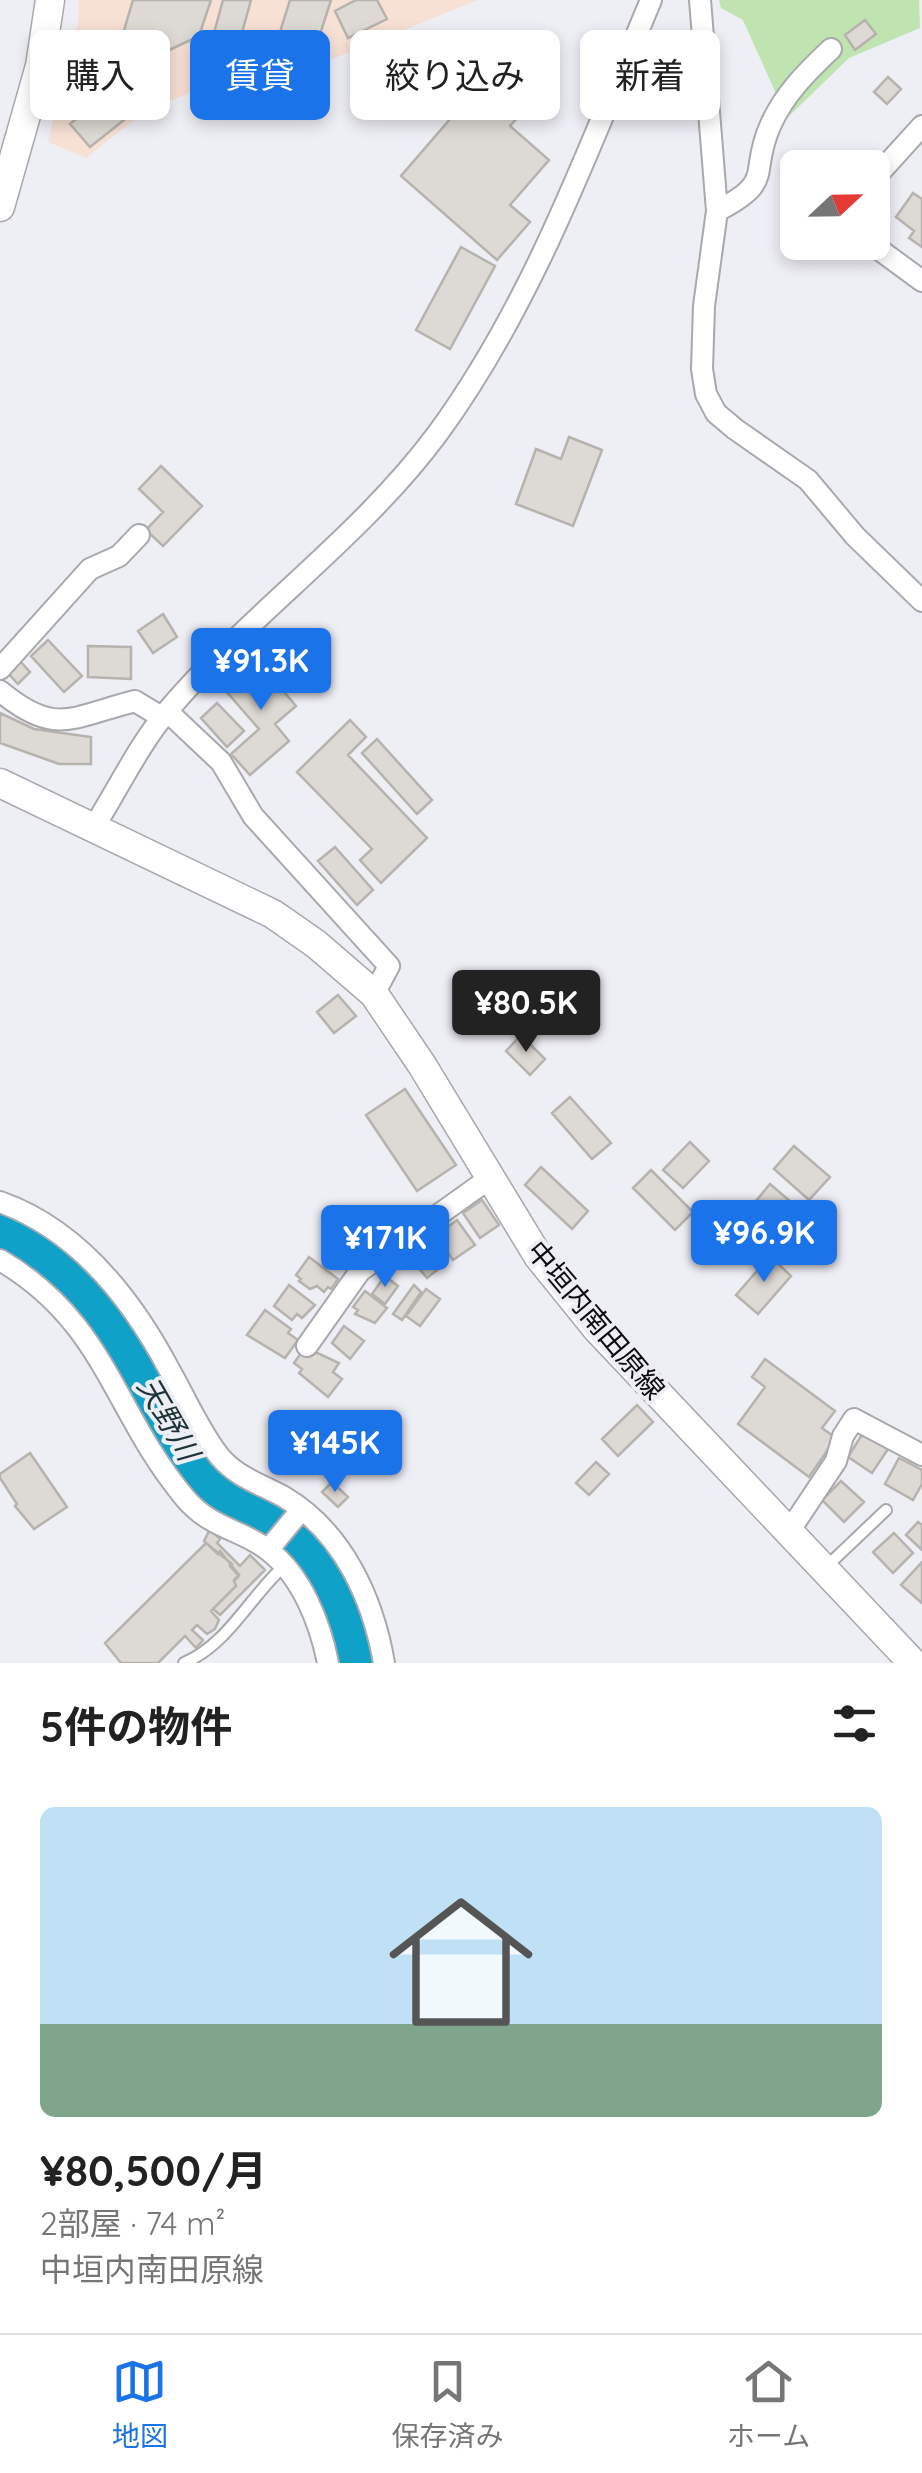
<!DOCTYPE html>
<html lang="ja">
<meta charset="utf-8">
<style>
:root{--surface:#fff;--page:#f2f2f2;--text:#222;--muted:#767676;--line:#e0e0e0;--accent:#1a73e8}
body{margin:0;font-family:Quicksand,"Noto Sans JP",sans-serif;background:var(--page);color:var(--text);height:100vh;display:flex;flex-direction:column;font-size:38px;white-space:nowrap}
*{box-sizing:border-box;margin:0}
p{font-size:32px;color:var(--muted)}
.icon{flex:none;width:55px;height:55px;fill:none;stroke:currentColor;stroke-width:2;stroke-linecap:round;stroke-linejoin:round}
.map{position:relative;height:1663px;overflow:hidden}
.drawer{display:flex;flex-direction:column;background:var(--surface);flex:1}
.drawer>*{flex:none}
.banner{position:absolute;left:30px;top:30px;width:862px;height:90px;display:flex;gap:20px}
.needle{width:65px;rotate:68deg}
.fabs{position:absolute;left:780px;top:150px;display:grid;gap:20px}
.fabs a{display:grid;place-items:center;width:110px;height:110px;border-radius:15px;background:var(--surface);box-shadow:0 5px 15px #0003;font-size:50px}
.price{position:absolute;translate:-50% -85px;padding:0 22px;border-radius:10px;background:var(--accent);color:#fff;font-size:32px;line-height:65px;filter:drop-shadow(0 2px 5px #0008)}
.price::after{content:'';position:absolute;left:50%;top:60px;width:30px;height:22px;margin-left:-15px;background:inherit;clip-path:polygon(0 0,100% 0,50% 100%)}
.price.active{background:#222;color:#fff}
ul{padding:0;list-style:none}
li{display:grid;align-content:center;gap:20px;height:530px;padding:0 40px}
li+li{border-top:2px solid var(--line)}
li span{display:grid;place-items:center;height:310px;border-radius:15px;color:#555}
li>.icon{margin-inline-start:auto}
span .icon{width:180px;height:180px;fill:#fffc;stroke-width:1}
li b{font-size:42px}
h2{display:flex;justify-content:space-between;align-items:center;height:120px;padding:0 40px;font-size:42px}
.pill{padding:0 35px;border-radius:15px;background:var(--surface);box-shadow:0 5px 15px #0003;font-size:35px;line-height:90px}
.pill.active{background:var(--accent);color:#fff}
.menu{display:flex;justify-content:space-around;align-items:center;height:140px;border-top:2px solid var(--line);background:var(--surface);font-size:28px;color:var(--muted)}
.menu a{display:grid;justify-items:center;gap:5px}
.menu .active{color:var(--accent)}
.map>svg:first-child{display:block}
.medical{fill:#f7e0d4}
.green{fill:#c0e4af}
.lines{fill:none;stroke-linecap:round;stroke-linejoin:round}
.river{stroke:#10a1c8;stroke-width:48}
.building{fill:#ddd9d4;stroke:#b6b2ad;stroke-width:2.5}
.lane-casing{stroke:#a8a9af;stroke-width:14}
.street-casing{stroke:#a8a9af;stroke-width:24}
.secondary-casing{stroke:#a8a9af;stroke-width:31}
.lane{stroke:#fff;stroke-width:10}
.street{stroke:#fff;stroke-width:20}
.secondary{stroke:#fff;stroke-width:28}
.labels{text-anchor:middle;stroke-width:8;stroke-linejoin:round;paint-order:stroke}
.street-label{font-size:28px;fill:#0c0c0e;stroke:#eeeef5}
.water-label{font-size:30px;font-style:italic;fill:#1d3239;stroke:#eeeef5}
</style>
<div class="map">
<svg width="922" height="1663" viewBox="0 0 922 1663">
<rect width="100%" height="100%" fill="#eeeef5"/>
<path class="medical" d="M79,0H478L256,90L225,78L144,112L86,158L48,142L78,22Z"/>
<path class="green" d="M719,0H919L920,28L849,58L787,118L743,20L721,8Z"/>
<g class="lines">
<path class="river" d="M0,1229C55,1255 91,1287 123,1339C147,1378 160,1424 188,1460C209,1489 236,1502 266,1520C326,1556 341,1596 353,1663"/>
</g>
<path class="building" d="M133,0H211L199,36L144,62L117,54Z
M223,0H251L240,40L214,33Z
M290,0H331L317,44L280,32Z
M356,0H377L387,19L348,38L335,11Z
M865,20L876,34L855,50L845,35Z
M251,43L284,52L279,69L264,65L260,80L242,75Z
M888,77L901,89L887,104L874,92Z
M508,79L519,116L510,126L549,160L510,205L530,222L497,260L401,176L476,89L489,100Z
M109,92L129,116L90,147L70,124Z
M913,193L922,199V247L909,238L914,231L896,217Z
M461,247L495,266L450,349L416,330Z
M569,437L602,450L573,526L516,504L536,449L561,459Z
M161,466L202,506L163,546L146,530L163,512L139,489Z
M163,614L177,637L153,653L138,631Z
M48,640L82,676L64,692L31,656Z
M88,646L131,647V679L88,677Z
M266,656L287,680L280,687L296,706L275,724L289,741L250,775L231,754L259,729L226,691Z
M18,659L30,672L18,684L6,671Z
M217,703L244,731L227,747L201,718Z
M0,713L34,729L91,737V764H59L0,743Z
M350,720L366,737L348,755L427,838L381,883L360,860L372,849L297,772Z
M377,739L432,800L417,814L362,753Z
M335,847L373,890L357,905L318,861Z
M338,995L356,1016L334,1033L317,1012Z
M521,1035L545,1059L530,1075L506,1051Z
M405,1089L456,1165L417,1191L366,1115Z
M570,1097L611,1143L592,1159L552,1113Z
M690,1142L709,1161L683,1188L663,1170Z
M794,1146L830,1177L809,1200L774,1169Z
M541,1167L588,1211L572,1229L525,1185Z
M651,1170L693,1212L675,1230L633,1188Z
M770,1184L805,1214L790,1232L755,1202Z
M482,1200L499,1225L480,1238L463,1213Z
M457,1220L475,1245L453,1260L442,1244L446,1241L440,1233Z
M748,1227L765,1242L750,1258L733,1244Z
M427,1240L446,1263L427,1278L408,1255Z
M770,1256L791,1276L758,1314L736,1295Z
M309,1257L338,1279L331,1289L328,1287L324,1292L317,1286L310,1289L299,1281L301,1279L296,1275Z
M385,1276L398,1286L385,1304L372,1294Z
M289,1285L315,1305L302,1318L297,1314L292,1320L274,1306Z
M414,1285L421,1292L402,1320L393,1314Z
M426,1289L440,1299L420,1326L406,1316Z
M365,1291L387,1308L375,1323L355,1314L358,1310L353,1307Z
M265,1310L291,1329L288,1333L298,1340L285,1358L247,1335Z
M344,1326L364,1341L350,1359L332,1343Z
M313,1351L339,1363L333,1372L342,1379L328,1397L299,1373L302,1369L294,1363L302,1352L309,1356Z
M765,1359L835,1411L822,1428L836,1438L809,1477L738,1424L765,1387L752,1377Z
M637,1405L653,1422L618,1456L602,1439Z
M352,1424L365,1435L354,1449L340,1439Z
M863,1433L888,1449L872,1473L848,1457Z
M30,1453L67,1507L34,1529L15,1506L17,1504L0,1478V1474Z
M899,1458L922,1470V1484L913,1500L885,1484Z
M596,1462L609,1474L589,1495L576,1483Z
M841,1481L864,1502L844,1522L822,1500Z
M332,1482L348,1497L338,1507L322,1492Z
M918,1522L922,1525V1550L906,1535Z
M210,1529L220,1539L217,1543L240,1566L250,1555L265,1570L220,1615L213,1609L236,1586L234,1580L239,1575L220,1551L218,1554L204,1541Z
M894,1533L913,1553L893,1573L873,1552Z
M206,1543L232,1564L230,1566L239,1576L234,1581L236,1586L211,1611L219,1620L215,1629L207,1634L197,1625L192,1630L203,1640L196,1648L185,1636L158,1663H121L105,1643Z
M922,1562V1603L901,1585Z"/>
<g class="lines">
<defs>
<path id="lane" d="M825,1568L886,1510
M184,1663C228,1644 249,1598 283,1567"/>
<path id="street" d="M700,0L717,211L704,306L702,369L706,394L716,413L735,429L808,480L855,536L922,601
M872,181L922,126
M717,211C777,180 748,174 771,124C785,93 807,72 831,49
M869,242L922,281
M0,669L90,569L119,556L139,535
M0,691C55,737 72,717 135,701L163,718
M167,711L221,762L253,816L389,966L374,994
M92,830C117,791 139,744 169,709C253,611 361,537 438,433C533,303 589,147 651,0
M0,1202C79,1230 132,1299 170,1371C186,1399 200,1432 220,1457C238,1478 261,1484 284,1497C343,1532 373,1599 384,1663
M0,1260C106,1322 113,1412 185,1498C211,1529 241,1529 268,1550C302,1576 320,1623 328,1663
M307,1346L360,1271L490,1178
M788,1533L836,1461L843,1436L854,1419L922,1455
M268,1550L301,1510"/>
<path id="secondary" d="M0,207L40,66L50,0
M0,783L273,914L316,944L374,994L422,1065L538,1256L597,1329L913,1663"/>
</defs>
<use href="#lane" class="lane-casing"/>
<use href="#street" class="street-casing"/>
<use href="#secondary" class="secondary-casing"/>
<use href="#lane" class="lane"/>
<use href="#street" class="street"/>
<use href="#secondary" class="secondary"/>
</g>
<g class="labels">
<g class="street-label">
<text transform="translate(596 1320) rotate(50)" y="10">中垣内南田原線</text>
</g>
<g class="water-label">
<text transform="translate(168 1419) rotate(60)" y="10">天野川</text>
</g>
</g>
</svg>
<div class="fabs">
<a><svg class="needle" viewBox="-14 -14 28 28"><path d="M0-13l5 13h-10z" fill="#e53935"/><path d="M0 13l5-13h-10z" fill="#767676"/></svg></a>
</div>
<b class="price" style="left:261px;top:713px">¥91.3K</b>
<b class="price active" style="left:526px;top:1055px">¥80.5K</b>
<b class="price" style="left:764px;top:1285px">¥96.9K</b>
<b class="price" style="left:385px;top:1290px">¥171K</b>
<b class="price" style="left:335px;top:1495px">¥145K</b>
<div class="banner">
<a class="pill">購入</a>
<a class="pill active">賃貸</a>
<a class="pill">絞り込み</a>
<a class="pill">新着</a>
</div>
</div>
<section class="drawer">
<h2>5件の物件<svg class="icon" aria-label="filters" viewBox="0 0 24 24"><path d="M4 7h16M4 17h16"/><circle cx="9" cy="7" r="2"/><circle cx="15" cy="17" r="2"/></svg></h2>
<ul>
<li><span style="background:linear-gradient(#bfe0f5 70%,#7fa58c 0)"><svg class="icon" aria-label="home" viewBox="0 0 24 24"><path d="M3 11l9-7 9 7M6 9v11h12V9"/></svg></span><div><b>¥80,500/月</b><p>2部屋 · 74 m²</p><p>中垣内南田原線</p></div></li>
</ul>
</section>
<nav class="menu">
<a class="active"><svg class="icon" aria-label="map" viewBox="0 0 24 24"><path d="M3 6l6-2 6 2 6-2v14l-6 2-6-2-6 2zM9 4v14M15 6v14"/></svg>地図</a>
<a><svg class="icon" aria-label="saved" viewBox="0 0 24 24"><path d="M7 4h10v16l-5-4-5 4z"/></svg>保存済み</a>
<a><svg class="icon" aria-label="home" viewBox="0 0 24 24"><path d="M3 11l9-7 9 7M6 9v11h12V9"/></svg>ホーム</a>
</nav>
